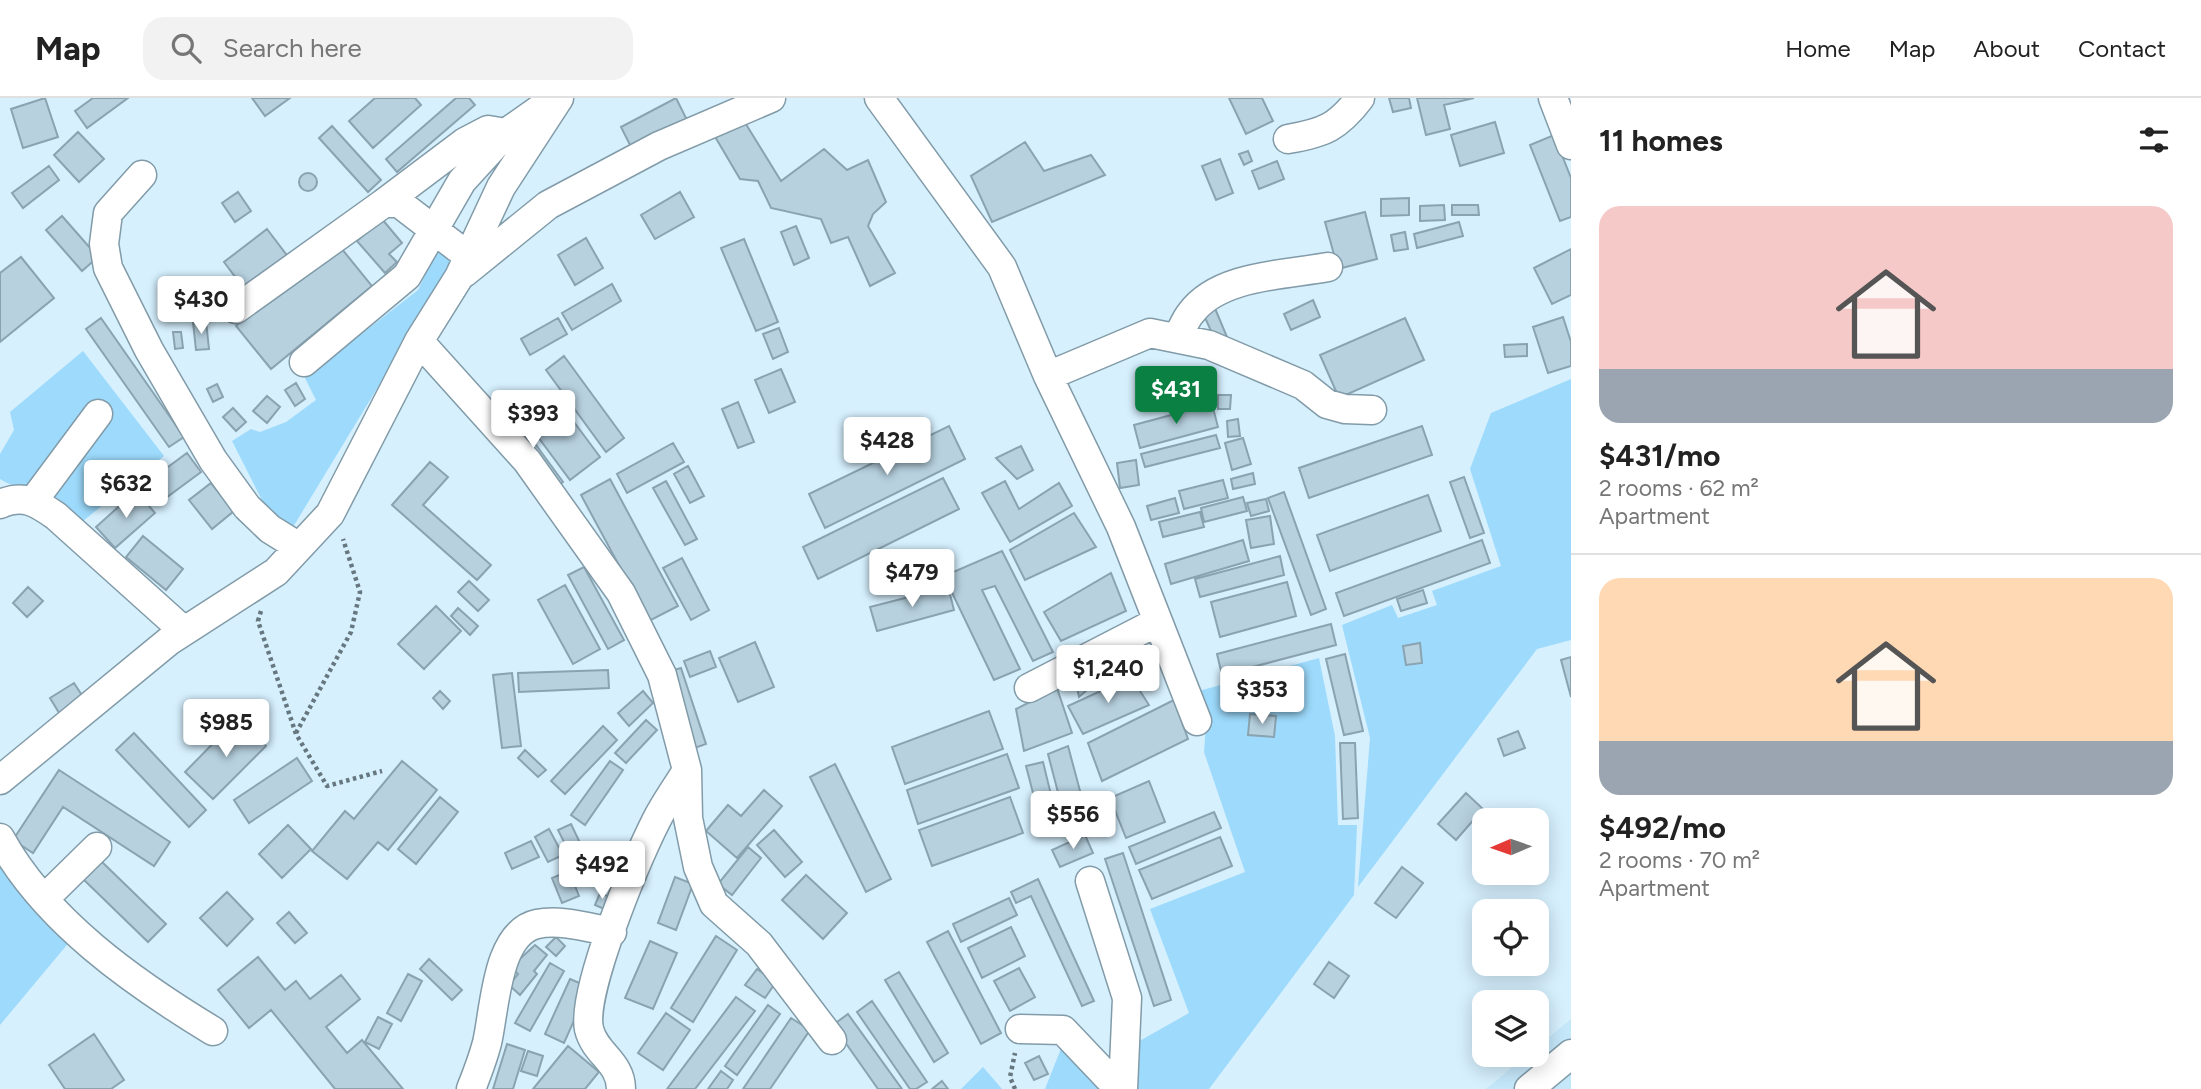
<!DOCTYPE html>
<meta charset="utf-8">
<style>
:root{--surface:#fff;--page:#f2f2f2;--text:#222;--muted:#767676;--line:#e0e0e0;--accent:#0b8043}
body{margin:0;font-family:Figtree,sans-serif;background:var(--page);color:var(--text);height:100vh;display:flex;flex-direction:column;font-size:26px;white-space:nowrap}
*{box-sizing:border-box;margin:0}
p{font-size:23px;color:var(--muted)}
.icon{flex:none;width:38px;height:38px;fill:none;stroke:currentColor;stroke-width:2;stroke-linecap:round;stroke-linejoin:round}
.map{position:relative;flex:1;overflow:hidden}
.details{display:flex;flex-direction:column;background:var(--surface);width:630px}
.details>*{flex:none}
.needle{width:46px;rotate:268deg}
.buttons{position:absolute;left:1472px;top:710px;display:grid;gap:14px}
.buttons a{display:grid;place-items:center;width:77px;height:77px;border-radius:14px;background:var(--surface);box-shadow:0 4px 18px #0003;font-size:35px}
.price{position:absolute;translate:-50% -60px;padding:0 16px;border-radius:7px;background:#fff;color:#222;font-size:23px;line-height:46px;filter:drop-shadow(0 2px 4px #0008)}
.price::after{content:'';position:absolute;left:50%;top:42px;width:21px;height:16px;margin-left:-10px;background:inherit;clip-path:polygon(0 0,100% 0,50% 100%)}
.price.selected{background:var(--accent);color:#fff}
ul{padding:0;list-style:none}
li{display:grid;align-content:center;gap:14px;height:371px;padding:0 28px}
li+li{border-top:2px solid var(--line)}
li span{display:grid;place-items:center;height:217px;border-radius:21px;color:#555}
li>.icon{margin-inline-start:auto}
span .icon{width:126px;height:126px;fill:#fffc;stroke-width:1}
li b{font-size:30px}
h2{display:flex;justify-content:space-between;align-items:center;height:84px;padding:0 28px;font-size:30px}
header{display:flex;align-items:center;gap:42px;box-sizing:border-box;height:98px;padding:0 35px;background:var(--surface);border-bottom:2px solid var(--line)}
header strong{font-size:33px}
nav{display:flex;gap:38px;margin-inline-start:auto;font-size:24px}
.search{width:490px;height:63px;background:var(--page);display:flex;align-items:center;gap:18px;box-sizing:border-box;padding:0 24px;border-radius:21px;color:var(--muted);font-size:26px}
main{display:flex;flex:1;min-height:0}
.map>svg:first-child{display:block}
.built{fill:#c5e7fa}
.green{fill:#9ddafc}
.building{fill:#b7d1df;stroke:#8aa3b0;stroke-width:2}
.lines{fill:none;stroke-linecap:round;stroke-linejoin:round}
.minor-casing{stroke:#829ba8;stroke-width:31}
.path{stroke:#677780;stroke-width:4.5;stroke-dasharray:3.5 3.5;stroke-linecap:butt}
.minor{stroke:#fff;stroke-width:28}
</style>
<header>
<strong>Map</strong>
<div class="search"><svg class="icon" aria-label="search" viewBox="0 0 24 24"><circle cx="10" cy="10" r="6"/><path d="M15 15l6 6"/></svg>Search here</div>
<nav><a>Home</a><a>Map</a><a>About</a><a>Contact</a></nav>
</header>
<main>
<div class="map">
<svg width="1571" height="991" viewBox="0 0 1571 991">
<rect width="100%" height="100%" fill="#d6f0fe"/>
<path class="built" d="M1571,921V991H1486L1527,957H1536L1537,949Z"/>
<path class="green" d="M439,148L458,157L293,429L269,416L232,343L251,331L260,334L286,324L316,302L305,280L418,192Z
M83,253L164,358L83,423C70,410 55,399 37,392C24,388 11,389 0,381V356L14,332L10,314Z
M1571,281V542L1537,551L1358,789L1370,640L1342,527L1392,507L1398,520L1437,507L1432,493L1501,468L1470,371L1491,315Z
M1319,560L1335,638L1338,727H1357L1354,797L1209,991H1135L1136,945L1189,915L1150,811L1245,774L1204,654L1206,626L1195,594Z
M0,762L71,842L0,927Z
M1062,948L1107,991H1045Z
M983,969L1002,991H961Z"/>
<path class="building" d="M45,0L58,39L23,50L11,11Z
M93,0H128L87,30L75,13Z
M252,0H290L265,18Z
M375,0H415L421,7L373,50L349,23Z
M456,0H469L475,7L397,74L386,61Z
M676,0L687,22L632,51L621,29Z
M1229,0H1262L1273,23L1246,36Z
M1389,0H1409L1411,10L1393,14Z
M1417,0H1474L1444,7L1450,31L1426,37Z
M744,23L781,83L824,51L847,72L868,62L886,104L873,116L868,128L895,175L870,188L848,139L831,145L821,121L771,110L758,83L740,81L714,37Z
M1495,24L1504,55L1460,68L1451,37Z
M332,28L381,82L368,94L319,40Z
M78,34L104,61L79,84L54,57Z
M1554,37L1571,80V119L1560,123L1530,47Z
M1025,44L1044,73L1091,57L1105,77L992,124L971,78Z
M1248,53L1252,63L1244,67L1239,56Z
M1220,61L1233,95L1216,102L1202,68Z
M1277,63L1284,81L1259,91L1252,73Z
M49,68L59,82L23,110L12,95Z
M299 84a9 9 0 1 1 18 0a9 9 0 1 1-18 0Z
M238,94L251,113L235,124L222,105Z
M680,94L694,119L655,141L641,117Z
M1409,100V117L1381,118V101Z
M1444,107L1445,122L1420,123V108Z
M1452,107H1478L1479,117H1452Z
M1365,114L1377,161L1338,171L1325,124Z
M62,118L98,159L82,173L46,132Z
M382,121L402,145L389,156L397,164L385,175L357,143Z
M1459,124L1463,138L1417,150L1414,136Z
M796,128L809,160L794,167L781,134Z
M267,131L289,160L245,192L224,164Z
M1405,134L1408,151L1394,153L1391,137Z
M586,140L603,170L575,187L558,157Z
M744,141L778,224L756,233L721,150Z
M337,145L372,188L271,271L236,228Z
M1571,151V197L1552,206L1534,170Z
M21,159L54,200L0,244V175Z
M612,186L621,203L572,232L562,215Z
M206,188L211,213L197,216L192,190Z
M1313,202L1320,219L1291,232L1284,216Z
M1214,208L1227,239L1216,244L1202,213Z
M1563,219L1571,244V268L1548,275L1533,229Z
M101,220L184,339L169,349L86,231Z
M558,220L567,236L530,257L521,241Z
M1405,220L1424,262L1339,300L1320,257Z
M206,223L209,251L196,252L193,224Z
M779,230L788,254L773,261L763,236Z
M173,234H181L183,250L175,251Z
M1527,246V258L1505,259L1504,247Z
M564,258L624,340L606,354L546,272Z
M1207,270L1212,297L1161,308L1155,280Z
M781,271L795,304L769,315L755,282Z
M296,285L305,301L295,308L285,292Z
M217,286L223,299L213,304L207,291Z
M551,293L600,359L570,382L521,316Z
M1218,297H1231L1230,311H1218Z
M267,298L280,309L267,325L253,313Z
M738,304L754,344L738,350L722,311Z
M1212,306L1218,329L1140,350L1134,327Z
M233,310L246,324L236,333L223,319Z
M512,314L563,384L554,390L503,321Z
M1238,321L1240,338L1228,339L1227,323Z
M949,328L965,361L825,430L809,396Z
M1422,328L1432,357L1309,400L1299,370Z
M1216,337L1220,350L1145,369L1141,356Z
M1243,340L1251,366L1232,372L1225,345Z
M673,345L684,364L627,395L617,376Z
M1021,348L1033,372L1017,381L996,360Z
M187,355L201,374L159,405L145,386Z
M1136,362L1139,387L1120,390L1117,365Z
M430,364L448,379L423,407L491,467L477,482L392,407Z
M688,368L704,398L690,405L674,376Z
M1253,375L1255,386L1233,391L1231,381Z
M1464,379L1484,435L1470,440L1450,384Z
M943,380L959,411L818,481L803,449Z
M610,381L678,508L649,523L581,397Z
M1223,382L1228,400L1184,411L1179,393Z
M666,383L697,441L685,447L653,390Z
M1005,383L1019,411L1059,385L1072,408L1010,444L982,395Z
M211,385L234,413L212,431L189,402Z
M136,393L155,415L115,450L96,429Z
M1284,394L1326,511L1311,517L1268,400Z
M1428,397L1441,433L1330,473L1317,437Z
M1243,399L1247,413L1204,424L1201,410Z
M1175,400L1179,415L1151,422L1147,408Z
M1266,401L1269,413L1251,418L1247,405Z
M1200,414L1204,429L1163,439L1159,424Z
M1074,415L1096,449L1025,482L1010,452Z
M1270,418L1274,446L1251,450L1246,422Z
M143,438L183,471L166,492L126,459Z
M1243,442L1249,463L1171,486L1165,466Z
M1482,442L1490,465L1344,518L1336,495Z
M1002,453L1053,554L1033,563L995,488L982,492L1020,571L994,582L944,478Z
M1280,458L1284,477L1200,499L1195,481Z
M682,460L709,512L691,522L663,470Z
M584,469L624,542L608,551L568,477Z
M1111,475L1126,513L1061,543L1044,514Z
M469,483L489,502L478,513L458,494Z
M1287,484L1296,518L1220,539L1211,504Z
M565,487L600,551L573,566L538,502Z
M28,489L43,503L27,519L13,505Z
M948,489L954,512L877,533L870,509Z
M1423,492L1427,505L1401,513L1397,501Z
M436,508L461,533L424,571L398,546Z
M458,510L478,528L470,537L451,518Z
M1331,526L1336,547L1222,577L1217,556Z
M755,544L774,589L738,604L719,560Z
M1420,545L1422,565L1406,567L1403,548Z
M710,553L716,569L690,579L684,563Z
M1345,556L1363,633L1344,637L1326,561Z
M1114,557L1126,570L1095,585L1079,599L1074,576Z
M1571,559V599L1561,562Z
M681,570L706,646L692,651L667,574Z
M608,572L609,590L519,594L518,575Z
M512,575L521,648L502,650L493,577Z
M1131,579L1149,607L1083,636L1068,608Z
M74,585L85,602L61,618L50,600Z
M1057,590L1072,635L1024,653L1016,611Z
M440,593L450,603L443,611L433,600Z
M643,593L653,605L629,628L618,615Z
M1174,602L1188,641L1102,683L1088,645Z
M989,613L1003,651L905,686L892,649Z
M1250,616L1276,618L1274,639L1248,637Z
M238,620L266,648L213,701L185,674Z
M646,622L657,632L626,665L615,655Z
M603,628L617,642L565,696L551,683Z
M1518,633L1525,650L1504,658L1498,641Z
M134,635L206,712L189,729L116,652Z
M1340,645H1355L1358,720L1343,721Z
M1068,648L1087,719L1067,729L1048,656Z
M525,652L546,672L538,679L518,660Z
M1007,656L1019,690L918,726L907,692Z
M297,660L312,683L249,725L234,702Z
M402,663L437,692L388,752L378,744L347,781L312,753L345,713L354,721Z
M610,663L623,672L585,727L571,717Z
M1043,664L1056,717L1040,722L1026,668Z
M835,666L891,781L866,794L810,679Z
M59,672L170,744L154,768L63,709L33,755L13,742Z
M1149,683L1165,724L1126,740L1110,700Z
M764,692L782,708L737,760L706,733L728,707L741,718Z
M1466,695L1483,711L1456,742L1438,726Z
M440,699L458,714L416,766L398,751Z
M1010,699L1023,735L932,768L919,732Z
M1214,714L1221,730L1136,766L1129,749Z
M571,726L591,768L579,774L558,732Z
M288,727L311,751L282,780L259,756Z
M549,731L563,757L548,764L535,739Z
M774,732L802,764L785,779L757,747Z
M1085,737L1093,755L1060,769L1052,752Z
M1220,739L1232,768L1152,801L1139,772Z
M531,743L539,759L512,771L505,755Z
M748,749L761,760L732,797L718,786Z
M1123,755L1171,902L1154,908L1105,761Z
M100,762L166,826L148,844L82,780Z
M1402,769L1423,785L1396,820L1375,805Z
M569,773L579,798L562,805L552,780Z
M806,777L847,815L823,841L782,802Z
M675,779L693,786L676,832L658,825Z
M1038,781L1094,903L1082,908L1031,798L1016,805L1011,794Z
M227,794L253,821L227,848L200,820Z
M600,795L610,799L604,811L595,807Z
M1009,800L1017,817L961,844L953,826Z
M289,814L307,835L295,845L277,825Z
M1011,829L1025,858L982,880L968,850Z
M948,833L1001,935L981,946L927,844Z
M716,838L737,852L693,924L671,910Z
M556,839L565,848L556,858L546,849Z
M650,843L677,855L653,911L625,900Z
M535,847L547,857L534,873L537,876L520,897L509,887L518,876L511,869Z
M258,859L285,892L296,883L310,901L341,877L360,901L326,929L347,955L362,942L403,991H335L271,912L249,930L218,892Z
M429,861L462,892L452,902L420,871Z
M1329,864L1349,878L1334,900L1314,886Z
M550,865L564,873L530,933L515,925Z
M1019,870L1035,899L1010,913L994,883Z
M757,871L776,884L765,900L745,887Z
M899,874L948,955L934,964L885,882Z
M408,876L422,883L401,923L387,915Z
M570,881L589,889L564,945L545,936Z
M736,899L755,913L695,991H667Z
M872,903L927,984L916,991H910L857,914Z
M768,907L780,916L737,977L725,968Z
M666,915L690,932L663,972L638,955Z
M848,916L902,991H878L833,927Z
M378,919L392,926L379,951L365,944Z
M791,920L810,932L770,991H743Z
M94,936L124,982L111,991H65L49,967Z
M507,946L525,952L513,991H493Z
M568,948L599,974L585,991H533Z
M528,953L543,958L537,978L521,973Z
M1039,958L1048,976L1034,982L1025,965Z
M721,973L733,982L727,991H708Z
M942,983L948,991H932Z"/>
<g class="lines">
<defs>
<path id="minor" d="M879,0L1002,169L1048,278L1150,235L1209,247L1303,287L1327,306L1345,311L1372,312
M1553,0L1571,47
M1288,41C1324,35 1338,29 1360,0
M142,77L108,115L104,146L108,170L149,252L213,362L247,409L270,431L299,449
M384,105L465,44L488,32L506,35
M464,175L548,107L659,48L771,0
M236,211L384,105H399L468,158
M1178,239C1182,231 1185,222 1191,215C1219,177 1285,177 1328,169
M419,243L527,363L621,495L662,577L687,672L688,720L698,769L714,806L759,846L832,942
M304,264L407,178L462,83L506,35L550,4
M1048,278L1121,429L1197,623
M34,402L98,316
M0,406C24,396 36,404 56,418L184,533
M1029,590L1157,524
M0,682L169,543L276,474L330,416L419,243L459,179L501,89L559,0
M0,740C45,823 134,885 213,933
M1090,783L1127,900L1123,991
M44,801L97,749
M1020,931L1063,932L1119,991
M471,991C477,976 483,960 487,945C495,911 496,835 537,826C561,821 589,830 612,834
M621,991C621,964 595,956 589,931C581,893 637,761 656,723C665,705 677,689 687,672
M1529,991L1571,956"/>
</defs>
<use href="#minor" class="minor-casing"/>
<path class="path" d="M261,513L258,523L296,636L327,688L382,673
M296,635L351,534L360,494L343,441
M1015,991L1010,979L1015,955"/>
<use href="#minor" class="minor"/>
</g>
</svg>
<div class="buttons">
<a><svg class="needle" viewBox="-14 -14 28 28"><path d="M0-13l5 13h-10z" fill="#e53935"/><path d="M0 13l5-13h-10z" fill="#767676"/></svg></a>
<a><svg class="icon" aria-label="locate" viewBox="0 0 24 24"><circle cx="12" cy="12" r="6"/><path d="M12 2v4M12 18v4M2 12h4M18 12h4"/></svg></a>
<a><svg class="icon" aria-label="layers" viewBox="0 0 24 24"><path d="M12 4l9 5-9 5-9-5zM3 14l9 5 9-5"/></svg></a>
</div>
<b class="price" style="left:201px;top:238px">$430</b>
<b class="price selected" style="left:1176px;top:328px">$431</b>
<b class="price" style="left:533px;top:352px">$393</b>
<b class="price" style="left:887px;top:379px">$428</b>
<b class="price" style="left:126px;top:422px">$632</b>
<b class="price" style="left:912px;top:511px">$479</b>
<b class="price" style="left:1108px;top:607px">$1,240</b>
<b class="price" style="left:1262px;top:628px">$353</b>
<b class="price" style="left:226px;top:661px">$985</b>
<b class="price" style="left:1073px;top:753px">$556</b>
<b class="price" style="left:602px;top:803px">$492</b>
</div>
<section class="details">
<h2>11 homes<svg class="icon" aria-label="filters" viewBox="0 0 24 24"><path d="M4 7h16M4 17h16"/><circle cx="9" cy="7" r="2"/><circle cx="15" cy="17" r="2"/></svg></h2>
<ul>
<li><span style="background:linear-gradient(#f6c9c9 75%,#9aa5b1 0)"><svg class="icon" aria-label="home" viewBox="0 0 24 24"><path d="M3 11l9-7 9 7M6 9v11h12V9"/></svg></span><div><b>$431/mo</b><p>2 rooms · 62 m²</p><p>Apartment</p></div></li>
<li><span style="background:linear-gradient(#ffd9b3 75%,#9aa5b1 0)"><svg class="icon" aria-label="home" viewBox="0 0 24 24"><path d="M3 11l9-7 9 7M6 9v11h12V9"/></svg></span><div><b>$492/mo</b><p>2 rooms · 70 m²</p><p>Apartment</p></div></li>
</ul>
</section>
</main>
